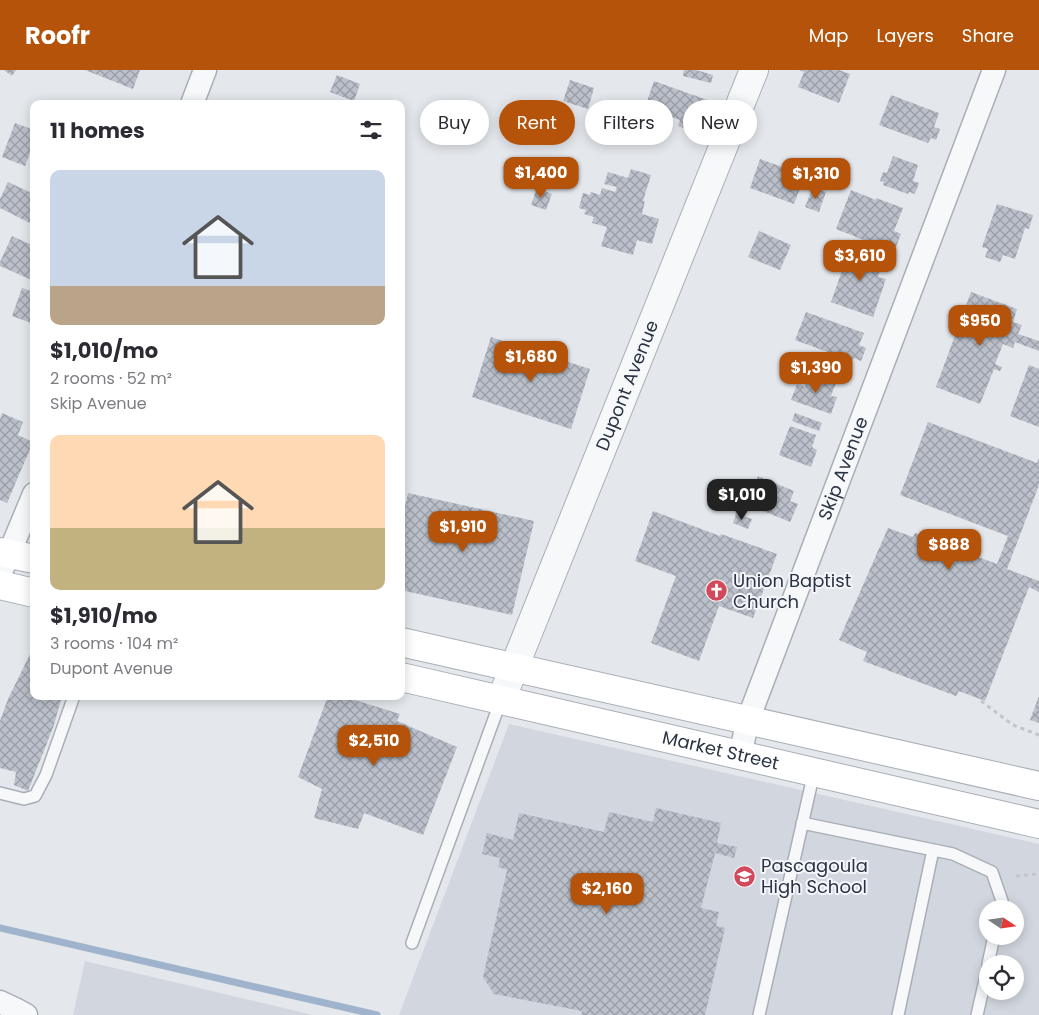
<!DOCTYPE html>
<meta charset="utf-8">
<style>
:root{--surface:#fff;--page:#f7f7f7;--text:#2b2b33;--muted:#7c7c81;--accent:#b45309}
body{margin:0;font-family:Poppins,sans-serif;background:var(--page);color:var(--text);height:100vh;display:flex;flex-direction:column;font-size:19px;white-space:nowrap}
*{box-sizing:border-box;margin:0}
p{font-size:16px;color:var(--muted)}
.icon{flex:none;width:28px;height:28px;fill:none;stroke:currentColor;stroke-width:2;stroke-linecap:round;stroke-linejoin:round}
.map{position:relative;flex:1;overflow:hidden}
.side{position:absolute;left:30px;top:30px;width:375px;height:600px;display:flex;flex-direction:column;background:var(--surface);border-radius:10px;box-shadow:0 2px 12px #0003}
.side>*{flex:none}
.banner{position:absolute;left:420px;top:30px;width:475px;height:45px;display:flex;gap:10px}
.needle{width:32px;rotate:103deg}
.controls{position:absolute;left:979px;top:830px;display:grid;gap:10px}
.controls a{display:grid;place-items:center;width:45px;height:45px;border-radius:50%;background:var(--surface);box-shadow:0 2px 12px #0003;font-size:25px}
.price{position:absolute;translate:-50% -42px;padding:0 11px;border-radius:10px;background:var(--accent);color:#fff;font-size:16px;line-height:32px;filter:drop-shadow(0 1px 2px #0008)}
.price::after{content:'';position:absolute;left:50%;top:30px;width:15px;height:11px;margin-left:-8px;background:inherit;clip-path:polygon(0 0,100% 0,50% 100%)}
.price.current{background:#222;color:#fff}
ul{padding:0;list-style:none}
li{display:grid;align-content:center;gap:10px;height:265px;padding:0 20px}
li span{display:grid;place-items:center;height:155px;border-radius:10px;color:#555}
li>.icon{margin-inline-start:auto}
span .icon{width:90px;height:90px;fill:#fffc;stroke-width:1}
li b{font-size:21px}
h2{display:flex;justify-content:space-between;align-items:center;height:60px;padding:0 20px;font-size:21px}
.chip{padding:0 18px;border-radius:22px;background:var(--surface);box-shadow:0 2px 12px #0003;font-size:18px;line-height:45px}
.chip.current{background:var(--accent);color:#fff}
header{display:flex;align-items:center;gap:30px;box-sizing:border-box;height:70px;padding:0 25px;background:var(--accent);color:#fff}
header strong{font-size:24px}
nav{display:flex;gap:28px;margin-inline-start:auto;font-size:18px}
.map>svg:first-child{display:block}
.built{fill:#d2d6de;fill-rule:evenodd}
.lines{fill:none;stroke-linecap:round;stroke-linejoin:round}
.stream{stroke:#9fb4cc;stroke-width:7}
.building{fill:url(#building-cross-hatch)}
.service-casing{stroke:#a9aeb7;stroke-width:14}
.minor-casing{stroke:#a9aeb7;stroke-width:25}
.tertiary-casing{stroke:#a9aeb7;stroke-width:30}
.secondary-casing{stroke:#a9aeb7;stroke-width:30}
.path{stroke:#c2c5cb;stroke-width:3;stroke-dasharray:4 4;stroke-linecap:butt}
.service{stroke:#f7f8fa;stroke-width:11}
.minor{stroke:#f7f8fa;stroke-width:22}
.tertiary{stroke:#f7f8fa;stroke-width:28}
.secondary{stroke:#fff;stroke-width:28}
.labels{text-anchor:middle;stroke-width:4;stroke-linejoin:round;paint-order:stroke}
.street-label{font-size:18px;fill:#2b3445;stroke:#f4f6f9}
.poi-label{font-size:18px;fill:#2b3445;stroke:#f4f6f9;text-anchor:start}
</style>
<header>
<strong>Roofr</strong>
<nav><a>Map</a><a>Layers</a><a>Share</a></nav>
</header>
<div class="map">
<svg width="1039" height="945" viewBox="0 0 1039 945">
<defs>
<pattern id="building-cross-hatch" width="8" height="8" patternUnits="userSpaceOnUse" patternTransform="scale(1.25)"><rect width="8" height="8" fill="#bbc0ca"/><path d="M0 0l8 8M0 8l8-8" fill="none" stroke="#989da6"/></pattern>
</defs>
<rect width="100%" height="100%" fill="#e4e7ec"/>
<path class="built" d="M509,654L1039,774V945H399ZM988,839H1015V866H988ZM988,894H1015V921H988Z
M85,891L313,945H73Z"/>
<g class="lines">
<path class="stream" d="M0,858L377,945"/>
</g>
<path class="building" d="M4,0H16L12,6Z
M85,0H140L133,19Z
M684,0H696L713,5L711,13L683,6Z
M799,0H839L850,4L839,33L798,17L804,2Z
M337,5L360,14L354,31L330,22Z
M570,10L594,18L588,39L563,31Z
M654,11L713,32L701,64L678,56L680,50L645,37Z
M891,25L939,43L934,57L940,59L936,70L931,68L928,73L879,55Z
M624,40L644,47L640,58L620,51Z
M15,53L34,60V73L25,96L2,87Z
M893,86L918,95L913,111L919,113L915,124L909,122L908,124L883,115L884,112L880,111L883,102L887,103Z
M760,89L805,105L794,134L750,118Z
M631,99L651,105L643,131H645L642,144L659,149L652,174L637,170L633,185L601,176L607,157L592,153L594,147L584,144L586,140L579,138L583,123L590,125L591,122L600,125L602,118L615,122L617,117L604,114L608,102L628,108Z
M8,112L34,124V155L0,138V129Z
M813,117L826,122L819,142L805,137Z
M537,118L552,124L546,140L531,135Z
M851,120L876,130V128L903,138L894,161L901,164L894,182L836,159Z
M997,134L1033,145L1029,159L1025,158L1015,189L1003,185L1000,192L985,187L988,179L982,177Z
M759,161L791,175L780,200L748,187Z
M12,166L34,176V211L0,196V192Z
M851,175L885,187L878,207L886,209L873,247L831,232Z
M22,218L34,222V254L12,246Z
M971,222L1017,239L1013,252L1022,255L1018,264L1039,271V281L1015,272L1013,278L1003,274L995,294L1002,297L1000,301L994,299L980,334L936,317Z
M806,242L864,263L859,275L866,278L861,291L854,288L852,291L795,270Z
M491,267L590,299L571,359L472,327Z
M1029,295L1039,299V357L1010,346Z
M809,303L836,313L831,326L837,327L831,344L791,330L797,314L805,317Z
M2,343L23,352L18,365L33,372L7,433L0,430V349Z
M795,343L822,353L819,361L792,351Z
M928,352L1037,393L1039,388V415L1007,499L1039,511V522L1029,517L985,631L959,621L956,626L863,591L867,582L839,570L888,458L913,467L915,463L997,494L1008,466L900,425Z
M790,356L816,365L812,377L817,380L811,397L779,385Z
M758,406L794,421L790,431L798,434L790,452L749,435L755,421L752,420Z
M408,423L534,451L512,545L401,520V455Z
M653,441L720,466L721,464L777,484L753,548L719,536L699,591L651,573L676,506L635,491Z
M736,444L752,449L748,459L733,453Z
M34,576V626H62L54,655L28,721L14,715L16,702L0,698V651L8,629Z
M328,626H342L400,644L397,651L457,677L423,765L364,743L358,759L314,748L322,719L298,707Z
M1039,626V653L1030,650Z
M656,738L721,753L717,773L737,777L734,788L715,783L701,838L719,842L716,856L725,858L705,945H581L582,941L494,924L483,907L507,800L498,797L500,788L482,784L487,763L513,770L519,743L604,762L609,742L653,752Z"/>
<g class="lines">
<defs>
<path id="service" d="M0,723L24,729L35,726L46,705L74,626
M802,753L953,784L992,802L1002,831L1000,839
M412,873L501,630
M988,894L994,866
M759,945L814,702
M898,945L933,780
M977,945L988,897"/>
<g id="minor">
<path d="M192,34L205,0"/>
<path d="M0,504L9,484L34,424"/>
<path id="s1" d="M740,685L748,650L994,0"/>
<path d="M0,932L15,939L26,945"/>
</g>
<g id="tertiary">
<path id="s2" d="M501,630L754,0"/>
</g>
<g id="secondary">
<path d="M0,482L34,489"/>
<path d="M0,515L34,523"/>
<path d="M401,572L1039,716"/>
<path id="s3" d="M401,607L1039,754"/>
</g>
</defs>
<use href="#service" class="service-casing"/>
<use href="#minor" class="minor-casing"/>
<use href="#tertiary" class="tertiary-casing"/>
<use href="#secondary" class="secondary-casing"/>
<path class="path" d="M981,631L1013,655L1039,665
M1016,806L1039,804"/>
<use href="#service" class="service"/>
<use href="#minor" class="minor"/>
<use href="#tertiary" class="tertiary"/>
<use href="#secondary" class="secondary"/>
</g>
<defs>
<symbol id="church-disc" viewBox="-11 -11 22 22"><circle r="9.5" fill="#d1495b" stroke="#f4f6f9"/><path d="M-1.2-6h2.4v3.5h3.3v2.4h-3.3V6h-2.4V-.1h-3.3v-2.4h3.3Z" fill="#fff"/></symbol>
<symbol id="school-disc" viewBox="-11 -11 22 22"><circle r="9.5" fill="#d1495b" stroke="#f4f6f9"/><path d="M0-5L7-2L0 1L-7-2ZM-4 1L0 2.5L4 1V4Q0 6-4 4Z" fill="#fff"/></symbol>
</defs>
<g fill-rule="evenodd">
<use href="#church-disc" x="704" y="508" width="25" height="25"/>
<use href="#school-disc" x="732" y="794" width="25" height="25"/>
</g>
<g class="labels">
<g class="street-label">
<text dy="6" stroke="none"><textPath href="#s2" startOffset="339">Dupont Avenue</textPath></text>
<text dy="6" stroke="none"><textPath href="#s1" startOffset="305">Skip Avenue</textPath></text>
<text dy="6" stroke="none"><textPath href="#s3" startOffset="328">Market Street</textPath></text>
</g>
<g class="poi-label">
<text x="733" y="517">Union Baptist<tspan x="733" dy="21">Church</tspan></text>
<text x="761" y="802">Pascagoula<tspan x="761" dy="21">High School</tspan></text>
</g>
</g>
</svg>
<div class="controls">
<a><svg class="needle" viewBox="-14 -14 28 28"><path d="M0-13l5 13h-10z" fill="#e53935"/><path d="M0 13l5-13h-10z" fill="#7c7c81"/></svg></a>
<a><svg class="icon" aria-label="locate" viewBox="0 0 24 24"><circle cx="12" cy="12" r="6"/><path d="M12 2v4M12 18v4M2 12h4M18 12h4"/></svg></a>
</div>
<b class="price" style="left:541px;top:129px">$1,400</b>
<b class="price" style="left:816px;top:130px">$1,310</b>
<b class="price" style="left:860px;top:212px">$3,610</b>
<b class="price" style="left:980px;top:277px">$950</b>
<b class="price" style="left:531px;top:313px">$1,680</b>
<b class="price" style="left:816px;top:324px">$1,390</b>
<b class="price current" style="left:742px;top:451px">$1,010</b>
<b class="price" style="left:463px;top:483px">$1,910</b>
<b class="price" style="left:949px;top:501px">$888</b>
<b class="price" style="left:374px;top:697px">$2,510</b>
<b class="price" style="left:607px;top:845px">$2,160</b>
<div class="banner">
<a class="chip">Buy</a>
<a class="chip current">Rent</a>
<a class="chip">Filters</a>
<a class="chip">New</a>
</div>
<section class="side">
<h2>11 homes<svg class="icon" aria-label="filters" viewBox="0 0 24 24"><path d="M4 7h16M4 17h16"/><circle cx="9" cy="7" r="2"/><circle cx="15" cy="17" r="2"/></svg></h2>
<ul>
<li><span style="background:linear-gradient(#c9d6e8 75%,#b9a48a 0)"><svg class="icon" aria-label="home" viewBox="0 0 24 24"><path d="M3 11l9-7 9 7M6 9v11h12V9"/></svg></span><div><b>$1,010/mo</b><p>2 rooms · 52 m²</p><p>Skip Avenue</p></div></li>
<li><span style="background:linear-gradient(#ffd9b3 60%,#c2b280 0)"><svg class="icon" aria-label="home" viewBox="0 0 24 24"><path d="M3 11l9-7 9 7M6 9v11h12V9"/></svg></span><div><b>$1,910/mo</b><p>3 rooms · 104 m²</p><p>Dupont Avenue</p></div></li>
</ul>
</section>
</div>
